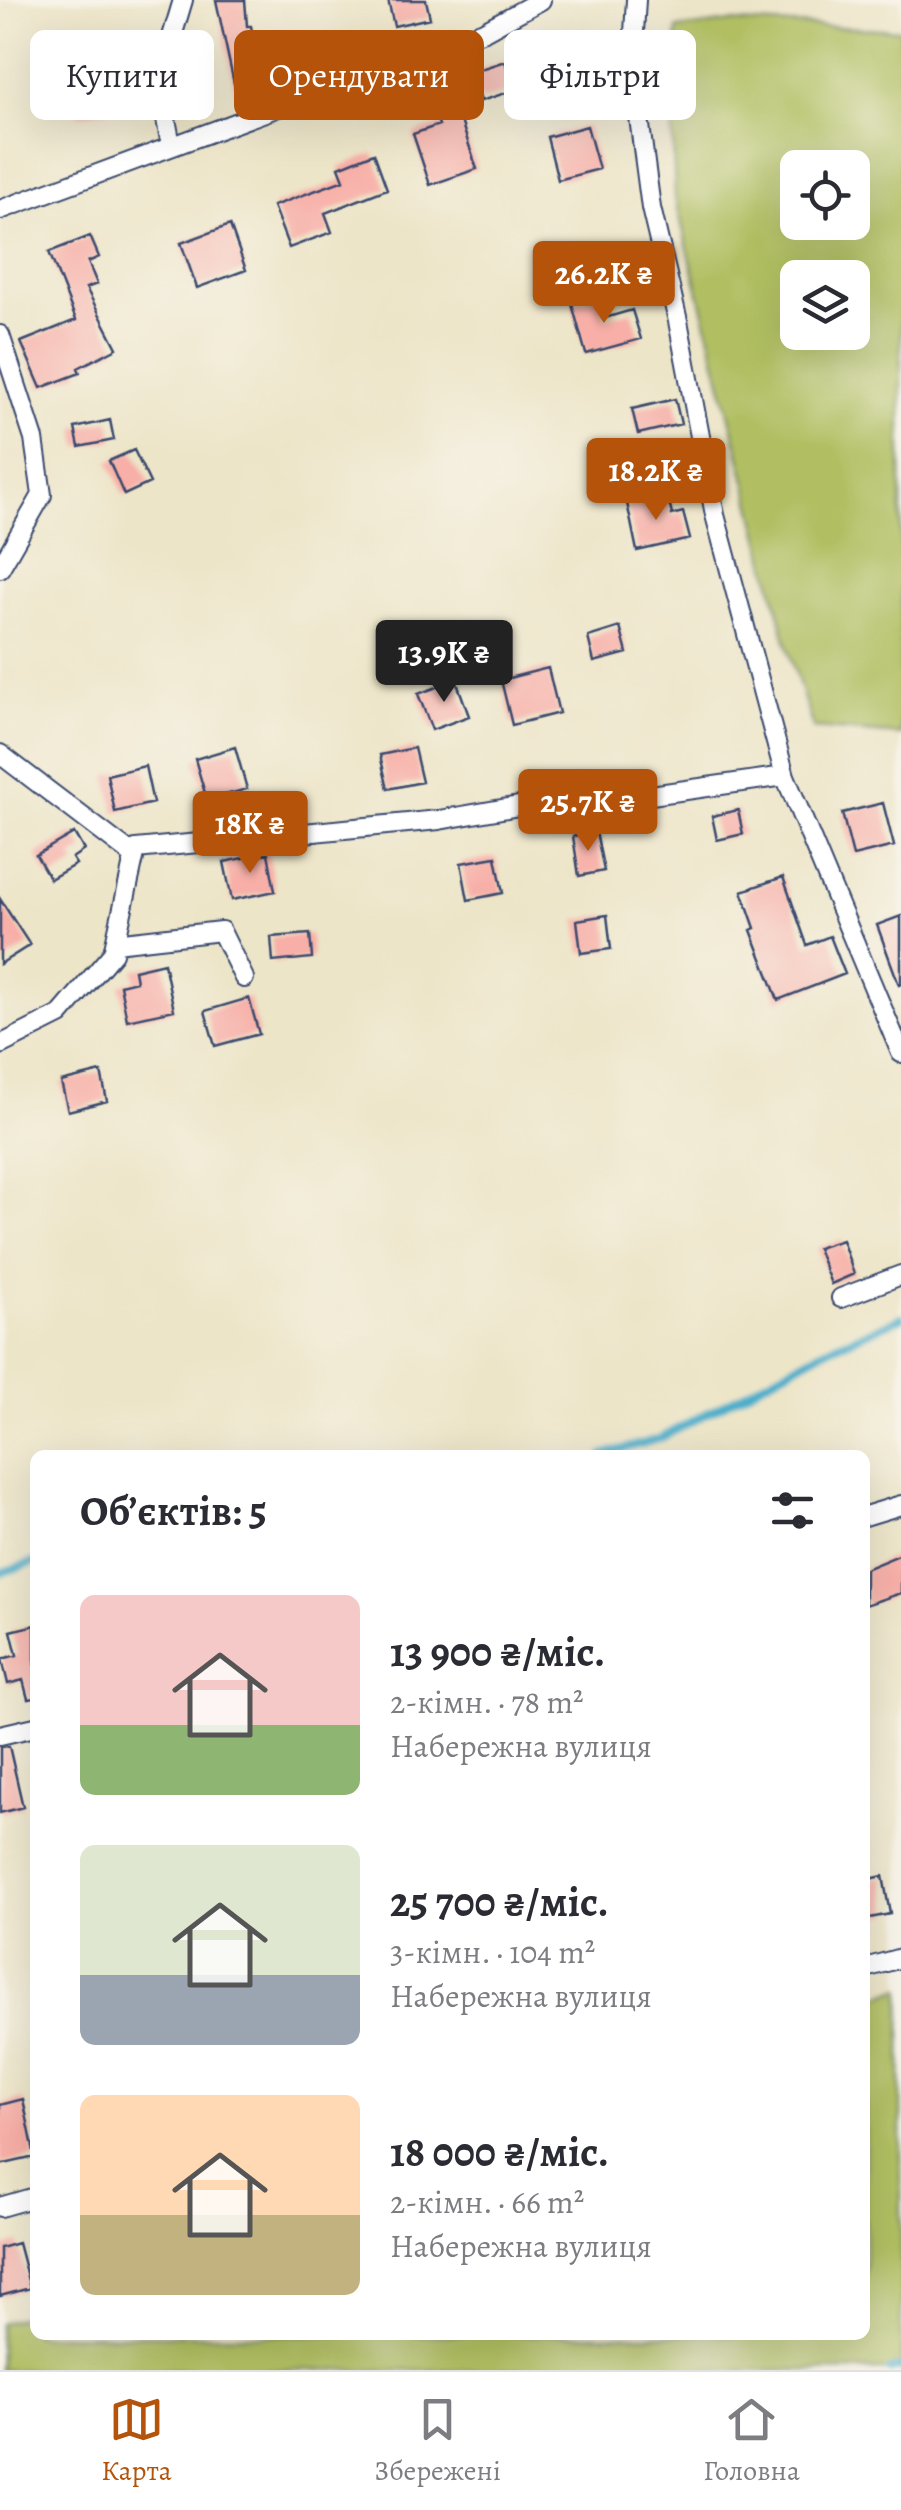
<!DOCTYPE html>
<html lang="uk">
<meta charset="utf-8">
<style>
:root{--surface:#fff;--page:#f7f7f7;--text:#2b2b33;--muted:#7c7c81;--line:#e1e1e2;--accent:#b45309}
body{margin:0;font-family:Alegreya,serif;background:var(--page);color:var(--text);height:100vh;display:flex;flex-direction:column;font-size:38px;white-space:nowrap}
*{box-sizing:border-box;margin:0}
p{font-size:32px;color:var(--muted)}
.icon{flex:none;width:55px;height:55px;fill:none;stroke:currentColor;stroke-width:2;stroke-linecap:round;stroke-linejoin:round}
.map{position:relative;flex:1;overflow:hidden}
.drawer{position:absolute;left:30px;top:1450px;width:840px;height:890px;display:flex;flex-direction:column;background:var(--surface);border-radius:15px;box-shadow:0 10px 40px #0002}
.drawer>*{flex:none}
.guide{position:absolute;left:30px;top:30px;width:842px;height:90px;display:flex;gap:20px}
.controls{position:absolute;left:780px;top:150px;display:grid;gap:20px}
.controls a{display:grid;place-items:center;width:90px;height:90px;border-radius:15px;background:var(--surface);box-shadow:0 10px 40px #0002;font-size:50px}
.price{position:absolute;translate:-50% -85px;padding:0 22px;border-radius:10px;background:var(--accent);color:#fff;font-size:32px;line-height:65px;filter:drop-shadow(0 2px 5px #0008)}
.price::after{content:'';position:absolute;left:50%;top:60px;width:30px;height:22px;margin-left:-15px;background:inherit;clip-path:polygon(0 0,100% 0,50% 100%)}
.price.active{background:#222;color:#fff}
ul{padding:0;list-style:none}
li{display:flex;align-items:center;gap:30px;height:250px;padding:0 50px}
li span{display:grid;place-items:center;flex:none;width:280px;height:200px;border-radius:15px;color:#555}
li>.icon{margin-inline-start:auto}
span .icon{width:120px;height:120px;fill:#fffc;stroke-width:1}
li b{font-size:42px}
h2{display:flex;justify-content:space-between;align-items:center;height:120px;padding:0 50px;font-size:42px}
.chip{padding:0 35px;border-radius:15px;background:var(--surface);box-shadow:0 10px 40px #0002;font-size:35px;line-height:90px}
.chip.active{background:var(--accent);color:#fff}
.tabs{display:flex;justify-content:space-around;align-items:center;height:140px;border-top:2px solid var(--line);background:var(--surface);font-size:28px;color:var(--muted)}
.tabs a{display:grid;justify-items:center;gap:5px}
.tabs .active{color:var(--accent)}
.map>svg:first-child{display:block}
.green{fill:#b1bf62;stroke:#667760;stroke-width:2.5;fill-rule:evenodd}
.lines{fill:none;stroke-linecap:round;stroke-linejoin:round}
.stream{stroke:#4baecb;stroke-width:8}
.building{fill:#f7afa7}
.minor-casing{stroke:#3a4a6e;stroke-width:22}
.minor{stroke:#fff;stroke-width:18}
</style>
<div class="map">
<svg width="901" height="2370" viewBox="0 0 901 2370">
<rect width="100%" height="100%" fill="#f7f3e8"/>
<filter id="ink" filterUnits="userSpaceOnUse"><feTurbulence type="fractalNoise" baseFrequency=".01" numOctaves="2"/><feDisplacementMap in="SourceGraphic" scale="20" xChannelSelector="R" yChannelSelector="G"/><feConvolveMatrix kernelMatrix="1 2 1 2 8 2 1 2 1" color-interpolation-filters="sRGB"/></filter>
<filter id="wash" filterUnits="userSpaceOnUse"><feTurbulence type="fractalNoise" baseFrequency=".0048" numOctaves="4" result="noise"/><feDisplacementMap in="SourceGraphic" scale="40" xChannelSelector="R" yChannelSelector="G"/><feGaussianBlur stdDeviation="2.25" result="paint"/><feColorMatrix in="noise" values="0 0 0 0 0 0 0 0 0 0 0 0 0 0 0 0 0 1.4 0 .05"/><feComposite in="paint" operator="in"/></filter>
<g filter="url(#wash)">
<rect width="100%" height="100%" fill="#ede5c8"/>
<path class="green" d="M731,22L901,30V735L813,728L787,645L675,197L671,85L677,29ZM798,168H852V222H798ZM798,278H852V332H798Z
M901,1989V2370H0V2323L35,2313V2335H865V1999Z"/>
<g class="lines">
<path class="stream" d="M603,1455L659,1439L822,1351L901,1318
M0,1573L35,1562
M890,2370L901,2367"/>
</g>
<g id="blocks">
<path class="building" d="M216,0H245L247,26H251L263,87L236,93Z
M388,0H426L430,18L394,26Z
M584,30L594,59L560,70L551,41Z
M116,61L123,92L108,96L111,108L79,116L69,73Z
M505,61L515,90L481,101L471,72Z
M456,106L477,169L430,185L413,134L439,125L435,113Z
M587,126L599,169L558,180L547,137Z
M374,153L387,189L325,213L332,232L289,248L273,206L344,180L339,167Z
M230,225L246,270L197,288L181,243Z
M90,236L99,257L88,262L97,284L86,288L117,348L78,368L80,373L41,388L21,342L76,320L49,252Z
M599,296L605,318L632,310L641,339L586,354L572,304Z
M675,399L681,424L638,434L632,409Z
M110,420L114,440L79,447L75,428Z
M134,450L150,483L124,495L109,461Z
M667,493L672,515L683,512L690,539L637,551L627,503Z
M620,627L627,653L594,662L588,637Z
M548,668L559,713L512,725L501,680Z
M456,680L469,716L432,730L418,694Z
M235,747L247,789L207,800L195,759Z
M414,748L422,782L388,789L380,755Z
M145,766L153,803L115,812L107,775Z
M883,803L894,846L853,856L842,813Z
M738,810L743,834L717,840L712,816Z
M596,832L604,871L579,876L573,836Z
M74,833L84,850L72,858L76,864L50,879L36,855Z
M268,853L275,891L232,900L224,862Z
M496,857L503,893L468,900L461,863Z
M783,877L807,945L830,936L845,974L778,1000L751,930L755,928L742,891Z
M0,899L30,945L0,964Z
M607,915L611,949L581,953L577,920Z
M901,916V984L899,985L877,925Z
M310,934L312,958L273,962L271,937Z
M164,963L174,1010L127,1020L120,985L136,981L134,970Z
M249,998L259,1034L215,1046L205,1011Z
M101,1072L107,1101L68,1111L61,1082Z
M842,1240L854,1274L831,1284L817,1248Z
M901,1554V1593L865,1605V1569Z
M35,1625V1698L28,1699L23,1680L8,1684L2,1659L17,1655L11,1631Z
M9,1746L23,1807L0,1813V1747Z
M883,1876L890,1914L865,1919V1880Z
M23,2099L35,2157L0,2165V2105Z
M18,2243L30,2288L0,2296V2248Z"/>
</g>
</g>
<g filter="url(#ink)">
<use href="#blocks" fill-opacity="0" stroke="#3a4a6e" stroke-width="2.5"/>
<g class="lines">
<defs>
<path id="minor" d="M636,0L632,65L651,208L678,321L715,515L785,776L901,1053
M171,145L165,114V60L183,0
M0,210L484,31L541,0
M0,335L34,439L42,495L0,568
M0,754L134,856
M115,943L221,931L244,978
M0,1045L60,1015L113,953L136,849L439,820L530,804L644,796L785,776
M841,1298L901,1275
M865,1516L901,1505
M0,1735L35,1727
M865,1968L901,1958
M0,2207L35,2197"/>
</defs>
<use href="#minor" class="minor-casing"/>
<use href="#minor" class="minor"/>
</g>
</g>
</svg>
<div class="controls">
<a><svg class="icon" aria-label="locate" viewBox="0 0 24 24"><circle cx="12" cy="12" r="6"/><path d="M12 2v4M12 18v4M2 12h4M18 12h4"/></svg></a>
<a><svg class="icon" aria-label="layers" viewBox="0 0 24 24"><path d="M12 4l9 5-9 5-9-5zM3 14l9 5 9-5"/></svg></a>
</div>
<b class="price" style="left:604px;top:326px">26.2K ₴</b>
<b class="price" style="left:656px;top:523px">18.2K ₴</b>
<b class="price active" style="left:444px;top:705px">13.9K ₴</b>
<b class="price" style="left:588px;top:854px">25.7K ₴</b>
<b class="price" style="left:250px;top:876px">18K ₴</b>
<div class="guide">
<a class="chip">Купити</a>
<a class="chip active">Орендувати</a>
<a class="chip">Фільтри</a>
</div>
<section class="drawer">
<h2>Об’єктів: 5<svg class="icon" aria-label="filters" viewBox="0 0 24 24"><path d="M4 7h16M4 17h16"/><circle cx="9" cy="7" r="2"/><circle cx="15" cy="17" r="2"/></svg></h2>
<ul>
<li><span style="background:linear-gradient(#f6c9c9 65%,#8fb573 0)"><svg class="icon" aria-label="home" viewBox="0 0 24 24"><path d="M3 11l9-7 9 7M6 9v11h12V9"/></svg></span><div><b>13 900 ₴/міс.</b><p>2-кімн. · 78 m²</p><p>Набережна вулиця</p></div></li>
<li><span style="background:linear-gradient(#dfe7d0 65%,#9aa5b1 0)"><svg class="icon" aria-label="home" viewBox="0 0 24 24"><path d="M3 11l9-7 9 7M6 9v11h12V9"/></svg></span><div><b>25 700 ₴/міс.</b><p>3-кімн. · 104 m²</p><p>Набережна вулиця</p></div></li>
<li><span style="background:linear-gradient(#ffd9b3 60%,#c2b280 0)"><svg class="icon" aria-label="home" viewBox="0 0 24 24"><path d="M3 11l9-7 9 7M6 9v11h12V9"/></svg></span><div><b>18 000 ₴/міс.</b><p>2-кімн. · 66 m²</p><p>Набережна вулиця</p></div></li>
</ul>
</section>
</div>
<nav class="tabs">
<a class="active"><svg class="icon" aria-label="map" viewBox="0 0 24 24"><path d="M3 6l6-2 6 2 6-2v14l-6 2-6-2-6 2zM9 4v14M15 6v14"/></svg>Карта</a>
<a><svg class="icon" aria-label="saved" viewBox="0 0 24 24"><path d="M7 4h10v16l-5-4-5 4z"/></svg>Збережені</a>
<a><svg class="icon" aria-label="home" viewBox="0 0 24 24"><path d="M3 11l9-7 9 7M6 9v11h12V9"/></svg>Головна</a>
</nav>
